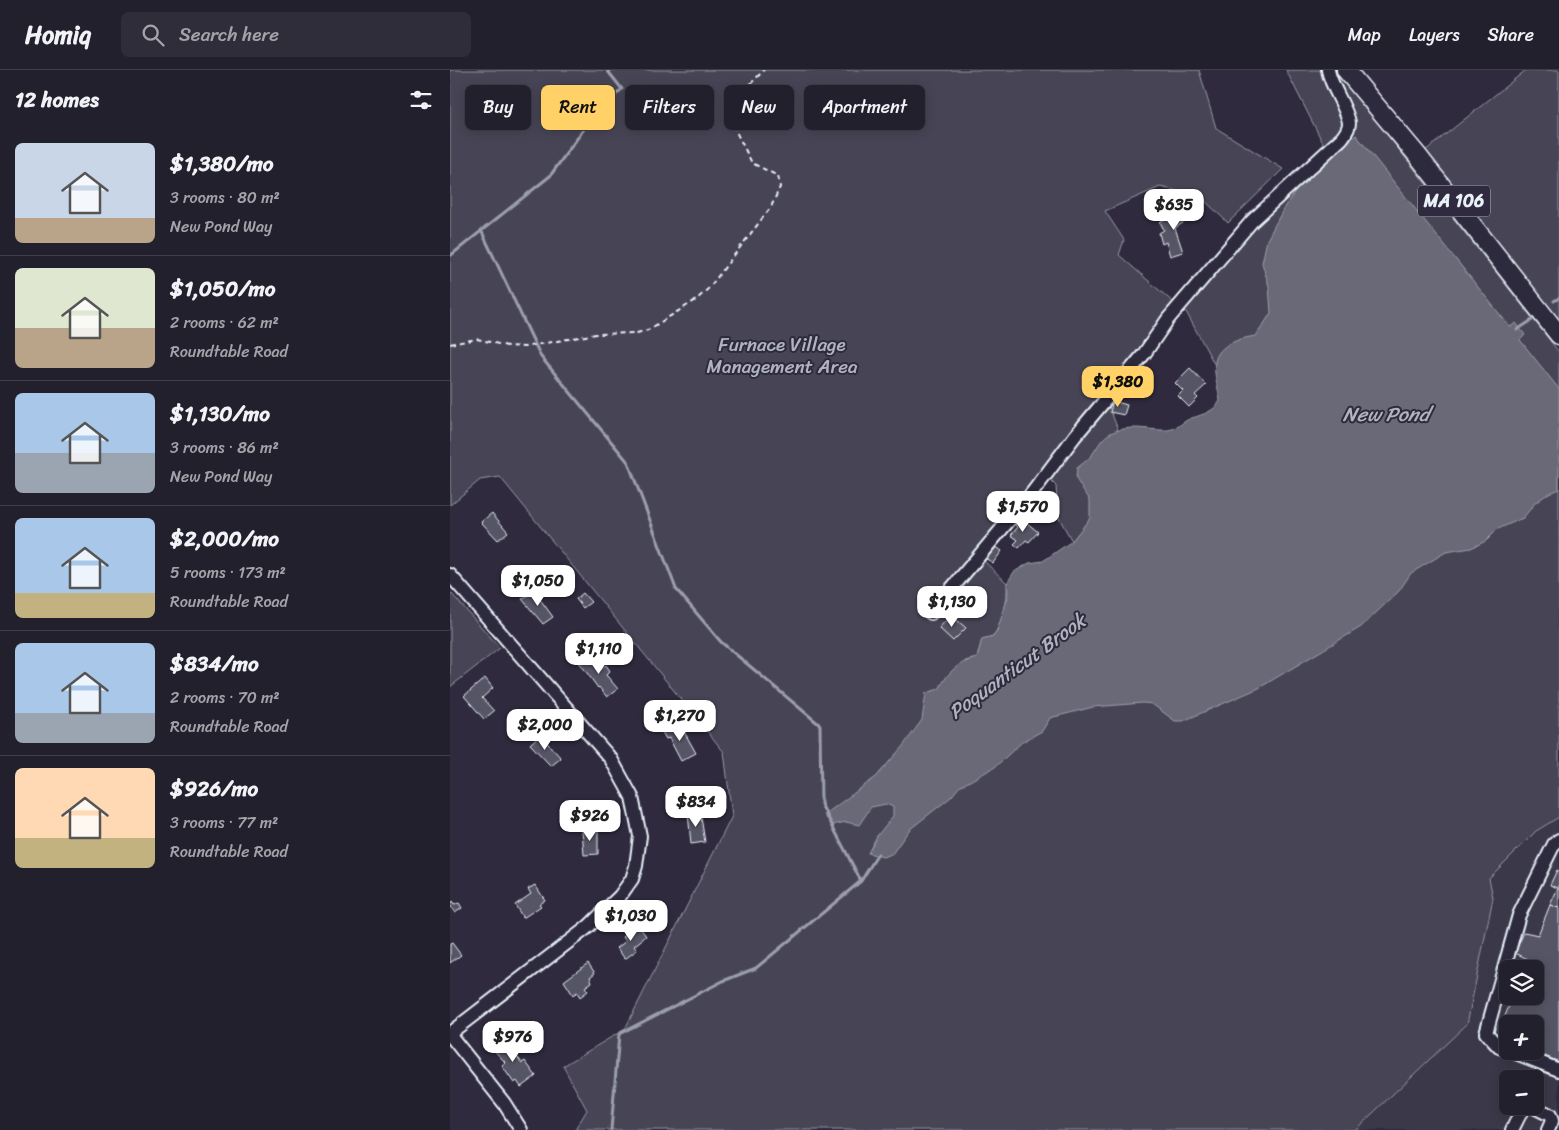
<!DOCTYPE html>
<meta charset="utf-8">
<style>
:root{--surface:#23202e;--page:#2f2d3a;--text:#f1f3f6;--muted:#a3a3aa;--line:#403e4a;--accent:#ffd166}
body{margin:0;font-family:Sriracha,sans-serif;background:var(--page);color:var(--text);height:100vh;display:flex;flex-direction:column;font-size:19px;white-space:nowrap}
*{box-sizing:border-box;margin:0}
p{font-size:16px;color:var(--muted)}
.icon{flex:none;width:28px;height:28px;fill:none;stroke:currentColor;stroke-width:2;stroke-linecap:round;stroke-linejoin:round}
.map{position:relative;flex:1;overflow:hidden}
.side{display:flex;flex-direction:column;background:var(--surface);width:450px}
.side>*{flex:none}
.banner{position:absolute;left:15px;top:15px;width:475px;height:45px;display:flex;gap:10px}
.buttons{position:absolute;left:1049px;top:890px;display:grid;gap:10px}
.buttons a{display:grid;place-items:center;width:45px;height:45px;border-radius:8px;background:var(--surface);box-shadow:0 2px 12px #0003,0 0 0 1px var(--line);font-size:25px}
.price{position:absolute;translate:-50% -42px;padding:0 11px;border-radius:10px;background:#fff;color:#222;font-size:16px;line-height:32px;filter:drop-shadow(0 1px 2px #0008)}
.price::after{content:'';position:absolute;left:50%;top:30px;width:15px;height:11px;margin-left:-8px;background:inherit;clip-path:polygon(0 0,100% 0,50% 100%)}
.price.selected{background:var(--accent);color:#111}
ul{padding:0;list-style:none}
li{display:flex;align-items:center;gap:15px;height:125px;padding:0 15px}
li+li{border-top:1px solid var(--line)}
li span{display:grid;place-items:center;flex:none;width:140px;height:100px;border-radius:8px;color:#555}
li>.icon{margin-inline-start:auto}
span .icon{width:60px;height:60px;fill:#fffc;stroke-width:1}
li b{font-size:21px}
h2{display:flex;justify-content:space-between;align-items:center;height:60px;padding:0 15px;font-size:21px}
.pill{padding:0 18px;border-radius:8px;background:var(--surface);box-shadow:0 2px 12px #0003,0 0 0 1px var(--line);font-size:18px;line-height:45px}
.pill.selected{background:var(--accent);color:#111}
header{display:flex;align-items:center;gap:30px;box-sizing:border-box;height:70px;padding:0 25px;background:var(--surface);border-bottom:1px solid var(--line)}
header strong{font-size:24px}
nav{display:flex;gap:28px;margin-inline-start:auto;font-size:18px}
.search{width:350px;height:45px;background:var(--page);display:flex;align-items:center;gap:12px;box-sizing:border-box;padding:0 18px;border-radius:8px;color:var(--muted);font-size:19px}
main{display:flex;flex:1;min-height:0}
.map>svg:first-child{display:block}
.built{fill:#3b3749;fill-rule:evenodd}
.green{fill:#464455;stroke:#979aa6;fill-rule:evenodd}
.water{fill:#696978;stroke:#9c9fab}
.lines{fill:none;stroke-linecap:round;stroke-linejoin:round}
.stream{stroke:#9c9fab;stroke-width:3}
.building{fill:#575565;stroke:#e8f1f8}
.minor-casing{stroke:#e8f1f8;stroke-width:16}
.highway-casing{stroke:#e8f1f8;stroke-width:21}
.path{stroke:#e8f1f8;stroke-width:2;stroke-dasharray:5 4;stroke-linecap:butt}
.minor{stroke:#2f2a3d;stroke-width:12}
.highway{stroke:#2f2a3d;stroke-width:18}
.labels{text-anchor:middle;stroke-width:4;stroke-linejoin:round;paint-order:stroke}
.shield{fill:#2f2a3d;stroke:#b0b5c0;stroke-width:1}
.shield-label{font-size:18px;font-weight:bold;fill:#e8f1f8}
.park-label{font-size:19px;fill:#afb4bf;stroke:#2f2a3d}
.water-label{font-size:20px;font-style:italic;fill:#afb4be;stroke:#2f2a3d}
</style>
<header>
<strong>Homiq</strong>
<div class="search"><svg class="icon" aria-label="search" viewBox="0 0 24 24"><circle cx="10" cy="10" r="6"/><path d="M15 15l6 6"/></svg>Search here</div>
<nav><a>Map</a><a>Layers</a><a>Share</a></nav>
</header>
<main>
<section class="side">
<h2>12 homes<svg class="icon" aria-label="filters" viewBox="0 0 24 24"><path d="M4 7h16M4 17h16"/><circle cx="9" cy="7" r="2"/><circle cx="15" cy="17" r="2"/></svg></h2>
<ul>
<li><span style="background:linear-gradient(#c9d6e8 75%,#b9a48a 0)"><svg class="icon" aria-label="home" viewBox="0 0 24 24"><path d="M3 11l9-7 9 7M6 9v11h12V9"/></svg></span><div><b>$1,380/mo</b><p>3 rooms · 80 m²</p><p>New Pond Way</p></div></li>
<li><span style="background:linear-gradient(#dfe7d0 60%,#b9a48a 0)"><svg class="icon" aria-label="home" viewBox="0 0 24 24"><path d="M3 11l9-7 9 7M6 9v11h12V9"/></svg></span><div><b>$1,050/mo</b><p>2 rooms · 62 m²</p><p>Roundtable Road</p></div></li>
<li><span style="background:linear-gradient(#a9c7e8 60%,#9aa5b1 0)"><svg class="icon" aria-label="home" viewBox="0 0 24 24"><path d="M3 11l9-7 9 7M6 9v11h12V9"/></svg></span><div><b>$1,130/mo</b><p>3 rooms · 86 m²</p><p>New Pond Way</p></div></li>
<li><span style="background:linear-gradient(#a9c7e8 75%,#c2b280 0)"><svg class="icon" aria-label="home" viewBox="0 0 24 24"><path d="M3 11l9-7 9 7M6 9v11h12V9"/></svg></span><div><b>$2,000/mo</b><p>5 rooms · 173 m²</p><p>Roundtable Road</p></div></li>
<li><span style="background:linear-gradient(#a9c7e8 70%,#9aa5b1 0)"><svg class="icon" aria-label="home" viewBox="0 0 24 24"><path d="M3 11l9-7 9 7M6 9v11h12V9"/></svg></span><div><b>$834/mo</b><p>2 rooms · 70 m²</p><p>Roundtable Road</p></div></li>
<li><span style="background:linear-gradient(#ffd9b3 70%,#c2b280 0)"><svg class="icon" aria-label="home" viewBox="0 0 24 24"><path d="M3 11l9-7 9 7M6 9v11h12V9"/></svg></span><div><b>$926/mo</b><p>3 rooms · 77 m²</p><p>Roundtable Road</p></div></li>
</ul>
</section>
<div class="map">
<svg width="1109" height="1060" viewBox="0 0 1109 1060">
<rect width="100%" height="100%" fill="#2f2a3d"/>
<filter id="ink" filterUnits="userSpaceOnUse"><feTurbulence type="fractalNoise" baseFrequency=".02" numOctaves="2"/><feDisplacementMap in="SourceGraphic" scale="10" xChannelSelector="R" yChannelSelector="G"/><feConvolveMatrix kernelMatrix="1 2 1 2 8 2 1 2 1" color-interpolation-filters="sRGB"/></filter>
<g filter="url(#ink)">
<path class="built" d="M1109,747V1060H905L1017,954L1023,798ZM1058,899H1085V926H1058ZM1058,954H1085V981H1058ZM1058,1009H1085V1036H1058Z"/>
<path class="green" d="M0,0H749L766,58L833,99L778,153L750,126L710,117L655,141L674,170L669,185L725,234L804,140L875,77L836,0H886L1109,282V747L1086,761L1039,808L1043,828L1017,954L905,1060H125L137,1040L113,996L175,959L282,746L274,682L50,407L30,410L0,435ZM734,238L829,414L657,366L668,360L657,331ZM598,408L606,416L608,446L622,471L639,450L520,670L515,591L527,588L532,569L543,566C553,552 558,530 557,513L532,489Z
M1076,0H1109V249L975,81Z
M0,522L50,578L0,617Z"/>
<path class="water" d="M906,65L1060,257L1066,253L1075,265L1070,270L1109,319V419L1099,423L1085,433L1073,448L1048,459L1036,471L1021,478L996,482L961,503L949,521L911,557L809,618L733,651H725L702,634L693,633L643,637L600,648L592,661L572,672L545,697L509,717L501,727L459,760L442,784L433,787L418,783L427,766L443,746V737L436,734L421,737L409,755L396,752L382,755L374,745L426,707L453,676L472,650L476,623L489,619C499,601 507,593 527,588L532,569L543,566L547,561L558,527L557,513L564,502L579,493L593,491L622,471L640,448V430L626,409L627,398C632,394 638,390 642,385C650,373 653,364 669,360C686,355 702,361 718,360C730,358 732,351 742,348C754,344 763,342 770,331C769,320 763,303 765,292C768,274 791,268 806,266L821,243L819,216L812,193L817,170L835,136L851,114Z"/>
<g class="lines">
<path class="stream" d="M31,160L91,287L178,392L226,519L271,572L370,655L371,734L411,811
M0,186L100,106L144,45L172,19L157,0
M1104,231L1109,228
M1067,260L1082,250
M161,1060L169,964L273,911L306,898L411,811L428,784"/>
</g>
<path class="building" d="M737,135L740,140L736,143L739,149L725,158L733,182L720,186L716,172L712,174L709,163L714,160L710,152Z
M740,298L756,315L745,325L748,328L739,337L728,326L733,321L725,313Z
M663,331L677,335L674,345L660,342Z
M42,443L58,462L48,470L31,452Z
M570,447L588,462L579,472L576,470L569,478L564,474L568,470L561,465L568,457L565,454Z
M541,473L552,481L543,493L532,486Z
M84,521L103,547L93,554L72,529Z
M133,523L141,532L133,538L126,529Z
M501,545L516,558L503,571L489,558Z
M140,584L146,591L148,589L151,592L148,595L151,599L156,595L160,601L156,605L168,619L157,627L149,617L148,618L129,592Z
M35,608L43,618L32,628L44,641L34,649L14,626Z
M226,654L230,660L232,658L246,683L231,691L219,668L216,669L212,662Z
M90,665L111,688L101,696L80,674Z
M250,741L255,772L241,774L238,743Z
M148,759V784L134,785L132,760Z
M1107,800L1109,801V838L1100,835L1108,818L1100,815Z
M85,815L95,830L89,834L91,836L73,848L65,835L81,824L78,819Z
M2,832L4,835L9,833L12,838L5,843L0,835Z
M1100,835L1109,838V992L1083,981H1085V954H1058V971L1047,966L1063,926H1085V899H1074L1078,889L1065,883L1074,862L1088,865Z
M188,855L196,866L184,876L187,880L175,889L167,878L176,871L173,867Z
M2,873L11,885L0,893V874Z
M138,893L145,903L140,907L142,912L135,917L138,921L130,927L127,922L123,925L114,911Z
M52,967L72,993L75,991L86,1006L71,1017L67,1011L64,1013L52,996L56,993L40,976Z"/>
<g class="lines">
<defs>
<path id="minor" d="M0,505L161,689L182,727L190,766L186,796L182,809L170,826L138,857L0,963
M481,543L582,423L625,366L694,284L718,249L802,151L892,68C895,64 899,59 899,53C898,40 881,17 878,0
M0,965L54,1033L71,1060
M1058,980L1049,977L1036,963L1069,845L1104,774L1109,770
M1061,981L1109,1000
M1082,1036L1100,1045L1102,1051L1098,1060
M1062,1060L1074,1036"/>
<path id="highway" d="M896,0L968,86L1109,265"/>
</defs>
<use href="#minor" class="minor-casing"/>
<use href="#highway" class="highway-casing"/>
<path class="path" d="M0,274L27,269L57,276L74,277L146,264L187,263L198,260L246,230L259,218L321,137L330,117L328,106L302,93L280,50V40L286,29L314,0"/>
<use href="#minor" class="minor"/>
<use href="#highway" class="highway"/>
</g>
</g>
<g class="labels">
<rect class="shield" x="968" y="115.5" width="72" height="31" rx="4"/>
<g class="shield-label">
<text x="1004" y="137">MA 106</text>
</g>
<g class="park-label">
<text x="332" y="281">Furnace Village<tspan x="332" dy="22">Management Area</tspan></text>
</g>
<g class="water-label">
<text x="936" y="351">New Pond</text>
<text transform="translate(567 596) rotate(-36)" y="7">Poquanticut Brook</text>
</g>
</g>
</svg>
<div class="buttons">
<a><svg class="icon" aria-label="layers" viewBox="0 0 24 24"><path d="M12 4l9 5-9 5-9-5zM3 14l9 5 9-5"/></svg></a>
<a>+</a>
<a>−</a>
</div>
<b class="price" style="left:724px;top:161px">$635</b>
<b class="price selected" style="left:668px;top:338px">$1,380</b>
<b class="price" style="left:573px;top:463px">$1,570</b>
<b class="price" style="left:88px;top:537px">$1,050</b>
<b class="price" style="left:502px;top:558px">$1,130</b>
<b class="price" style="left:149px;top:605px">$1,110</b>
<b class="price" style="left:230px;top:672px">$1,270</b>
<b class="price" style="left:95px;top:681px">$2,000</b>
<b class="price" style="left:246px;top:758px">$834</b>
<b class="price" style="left:140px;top:772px">$926</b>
<b class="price" style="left:181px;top:872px">$1,030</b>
<b class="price" style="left:63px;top:993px">$976</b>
<div class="banner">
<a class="pill">Buy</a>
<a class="pill selected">Rent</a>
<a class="pill">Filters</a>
<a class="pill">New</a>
<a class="pill">Apartment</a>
</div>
</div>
</main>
